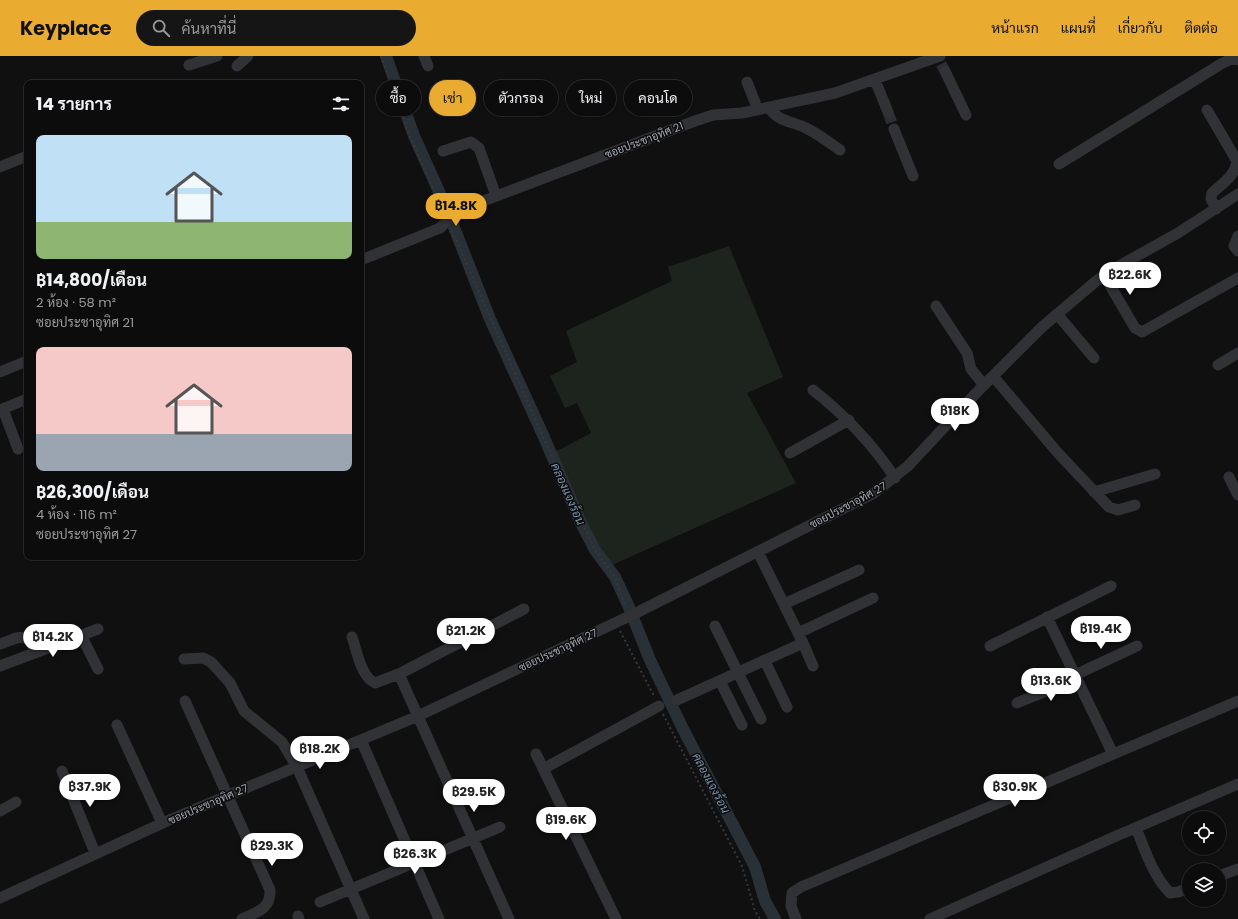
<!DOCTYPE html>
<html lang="th">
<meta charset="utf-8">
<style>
:root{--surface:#0c0c0d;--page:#151516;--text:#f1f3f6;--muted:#9a9b9d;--line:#2c2c2e;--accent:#e9ac30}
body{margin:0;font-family:Poppins,Sarabun,sans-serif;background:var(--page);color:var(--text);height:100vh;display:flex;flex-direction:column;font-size:15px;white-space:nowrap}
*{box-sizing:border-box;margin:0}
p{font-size:13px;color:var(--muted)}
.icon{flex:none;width:22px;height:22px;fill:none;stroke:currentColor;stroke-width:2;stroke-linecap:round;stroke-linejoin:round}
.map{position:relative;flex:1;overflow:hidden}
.drawer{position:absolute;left:24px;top:24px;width:340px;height:480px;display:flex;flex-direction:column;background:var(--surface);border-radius:8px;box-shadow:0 1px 3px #0004,0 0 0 1px var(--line)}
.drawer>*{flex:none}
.hud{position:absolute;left:376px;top:24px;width:380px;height:36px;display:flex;gap:8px}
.buttons{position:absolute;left:1182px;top:755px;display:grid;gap:8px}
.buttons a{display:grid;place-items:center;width:44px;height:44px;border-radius:50%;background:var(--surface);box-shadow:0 1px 3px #0004,0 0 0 1px var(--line);font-size:20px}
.price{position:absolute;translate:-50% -34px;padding:0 9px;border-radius:14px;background:#fff;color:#222;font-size:13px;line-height:26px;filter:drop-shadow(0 1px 2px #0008)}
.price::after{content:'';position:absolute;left:50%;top:24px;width:12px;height:9px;margin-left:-6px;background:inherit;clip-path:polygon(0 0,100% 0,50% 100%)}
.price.active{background:var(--accent);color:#111}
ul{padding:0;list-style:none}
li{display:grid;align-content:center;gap:8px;height:212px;padding:0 12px}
li span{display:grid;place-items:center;height:124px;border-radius:8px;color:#555}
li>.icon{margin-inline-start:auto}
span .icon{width:72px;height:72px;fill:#fffc;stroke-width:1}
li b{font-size:17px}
h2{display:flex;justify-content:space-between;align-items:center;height:48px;padding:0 12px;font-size:17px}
.tag{padding:0 14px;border-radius:18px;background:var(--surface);box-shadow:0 1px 3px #0004,0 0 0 1px var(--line);font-size:14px;line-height:36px}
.tag.active{background:var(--accent);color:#111}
header{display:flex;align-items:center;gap:24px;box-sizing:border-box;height:56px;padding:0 20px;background:var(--accent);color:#111}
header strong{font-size:19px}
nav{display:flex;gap:22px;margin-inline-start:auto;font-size:14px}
.search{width:280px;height:36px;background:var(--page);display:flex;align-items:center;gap:10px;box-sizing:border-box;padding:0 14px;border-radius:22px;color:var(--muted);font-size:15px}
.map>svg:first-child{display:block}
.green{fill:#1d241d}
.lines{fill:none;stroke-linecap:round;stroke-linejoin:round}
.canal{stroke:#293036;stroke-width:12}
.minor-tunnel{stroke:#2d2e31;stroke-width:11;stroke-dasharray:11 5.5;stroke-linecap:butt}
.path{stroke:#37393d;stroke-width:2;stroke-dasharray:2 3;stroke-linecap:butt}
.minor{stroke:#313236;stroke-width:11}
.minor-bridge{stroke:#313236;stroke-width:11}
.labels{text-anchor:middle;stroke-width:3;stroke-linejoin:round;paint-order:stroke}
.street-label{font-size:11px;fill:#a2a7b2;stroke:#0b0b0c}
.water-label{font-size:12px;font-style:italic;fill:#7994ac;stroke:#0b0b0c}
</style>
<header>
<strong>Keyplace</strong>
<div class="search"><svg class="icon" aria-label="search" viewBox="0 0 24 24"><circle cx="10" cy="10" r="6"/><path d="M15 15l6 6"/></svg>ค้นหาที่นี่</div>
<nav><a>หน้าแรก</a><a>แผนที่</a><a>เกี่ยวกับ</a><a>ติดต่อ</a></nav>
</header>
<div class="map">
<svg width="1238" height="863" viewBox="0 0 1238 863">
<rect width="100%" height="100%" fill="#101011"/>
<path class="green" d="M729,190L783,321L747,337L796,427L612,509C587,492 567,426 555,396L591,377L577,347L565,352L550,320L577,306L566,275L672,225L668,211Z"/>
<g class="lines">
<path class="canal" d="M386,0L414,80L446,151L490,263L543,379L581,467L595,494L615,521L628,549L650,604L683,673L755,811L765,845L775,863"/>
<path class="minor-tunnel" d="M941,8L945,15
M888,56L894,73"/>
<path class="path" d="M381,0L410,81L443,155
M452,175L569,439L595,494L615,521L625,550
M620,575L654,640
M663,658L742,810L755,855L760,863"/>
<path class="minor" d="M424,0L428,10
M189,9L217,0
M237,10L248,0
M945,15L966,59
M875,24L888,56
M747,26L758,54
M769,52C779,66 791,65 806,72C818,78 829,86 840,94
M1207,54L1237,105C1235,120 1223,127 1212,137L1211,143L1216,153
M894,73L913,120
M443,95L471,86L479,92L496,140
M1059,108L1221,8L1233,2L1238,4
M0,111L27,100
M457,155L695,65L713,59L742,57L835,37L940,0
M1238,180L1234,190L1238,195
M361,204L440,172
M1104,219L1135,272L1142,276L1238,222
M936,250L967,297L971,313L984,329
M1057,258L1094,302
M1218,309L1238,297
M0,316L27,305
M993,320L1057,396L1109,451L1118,454L1135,449
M813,334C846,360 872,387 895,422
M3,353L18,393
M0,354L27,343
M790,397L849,364
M1229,421L1238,439
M1094,436L1155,418
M784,548L859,514
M1047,561L1113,698
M715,570L761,663
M798,577L873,542
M81,579L98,613
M352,581C357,595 361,621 375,627L399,618L524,553
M803,587L813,610
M0,588C21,581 25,574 36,596
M990,590L1111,530
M184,603L203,602L211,606L230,627L244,655L282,686L297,711L364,863
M765,605L787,651
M0,610L98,573
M399,618L509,863
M1075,619L1137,590
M720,625L742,669
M677,644L803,587L758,496
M185,645L270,834C271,853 257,856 242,863
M1017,647L1076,623
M117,669L162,767
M361,684L439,863
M536,698L616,863
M543,713L659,650
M62,715L95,797
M0,755L16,746
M1136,772C1145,794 1153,820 1170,837L1178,836L1189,832
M1219,820L1238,813
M0,842L167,765L418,660L636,557L874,437L908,410L979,334L1042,271L1095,226L1110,215L1178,177L1238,138
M320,846L500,771
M298,860L299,863
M796,863L791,850L792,837L801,831L1238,645
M930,863L1114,781L1238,728"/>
<path class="minor-bridge" d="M440,172L457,155"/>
</g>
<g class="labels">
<g class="street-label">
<text transform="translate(644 84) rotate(-21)" y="4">ซอยประชาอุทิศ 21</text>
<text transform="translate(848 449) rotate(-28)" y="4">ซอยประชาอุทิศ 27</text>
<text transform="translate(558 594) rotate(-25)" y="4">ซอยประชาอุทิศ 27</text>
<text transform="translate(208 748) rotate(-23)" y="4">ซอยประชาอุทิศ 27</text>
</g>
<g class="water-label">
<text transform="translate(568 438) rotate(66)" y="4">คลองแจงร้อน</text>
<text transform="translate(711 727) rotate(62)" y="4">คลองแจงร้อน</text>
</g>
</g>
</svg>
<div class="buttons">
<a><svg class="icon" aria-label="locate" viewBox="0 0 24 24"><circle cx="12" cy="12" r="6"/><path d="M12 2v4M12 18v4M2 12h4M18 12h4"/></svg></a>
<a><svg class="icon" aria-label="layers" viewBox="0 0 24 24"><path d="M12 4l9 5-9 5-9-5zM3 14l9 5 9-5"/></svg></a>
</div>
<b class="price active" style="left:456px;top:171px">฿14.8K</b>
<b class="price" style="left:1130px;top:240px">฿22.6K</b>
<b class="price" style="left:955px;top:376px">฿18K</b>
<b class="price" style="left:1101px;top:594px">฿19.4K</b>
<b class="price" style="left:466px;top:596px">฿21.2K</b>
<b class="price" style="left:53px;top:602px">฿14.2K</b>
<b class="price" style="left:1051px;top:646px">฿13.6K</b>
<b class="price" style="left:320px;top:714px">฿18.2K</b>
<b class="price" style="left:90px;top:752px">฿37.9K</b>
<b class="price" style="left:1015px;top:752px">฿30.9K</b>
<b class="price" style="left:474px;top:757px">฿29.5K</b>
<b class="price" style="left:566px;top:785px">฿19.6K</b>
<b class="price" style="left:272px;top:811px">฿29.3K</b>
<b class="price" style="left:415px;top:819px">฿26.3K</b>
<div class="hud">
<a class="tag">ซื้อ</a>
<a class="tag active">เช่า</a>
<a class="tag">ตัวกรอง</a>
<a class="tag">ใหม่</a>
<a class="tag">คอนโด</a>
</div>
<section class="drawer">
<h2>14 รายการ<svg class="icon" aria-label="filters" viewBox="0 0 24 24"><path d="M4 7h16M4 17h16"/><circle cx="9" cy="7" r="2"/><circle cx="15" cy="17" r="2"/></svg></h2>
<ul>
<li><span style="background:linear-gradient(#bfe0f5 70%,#8fb573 0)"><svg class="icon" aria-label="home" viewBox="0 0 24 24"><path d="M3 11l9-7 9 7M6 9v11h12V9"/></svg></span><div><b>฿14,800/เดือน</b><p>2 ห้อง · 58 m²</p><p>ซอยประชาอุทิศ 21</p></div></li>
<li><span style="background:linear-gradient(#f6c9c9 70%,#9aa5b1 0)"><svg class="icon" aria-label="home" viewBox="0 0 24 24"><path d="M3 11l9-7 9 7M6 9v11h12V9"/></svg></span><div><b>฿26,300/เดือน</b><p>4 ห้อง · 116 m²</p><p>ซอยประชาอุทิศ 27</p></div></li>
</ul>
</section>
</div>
